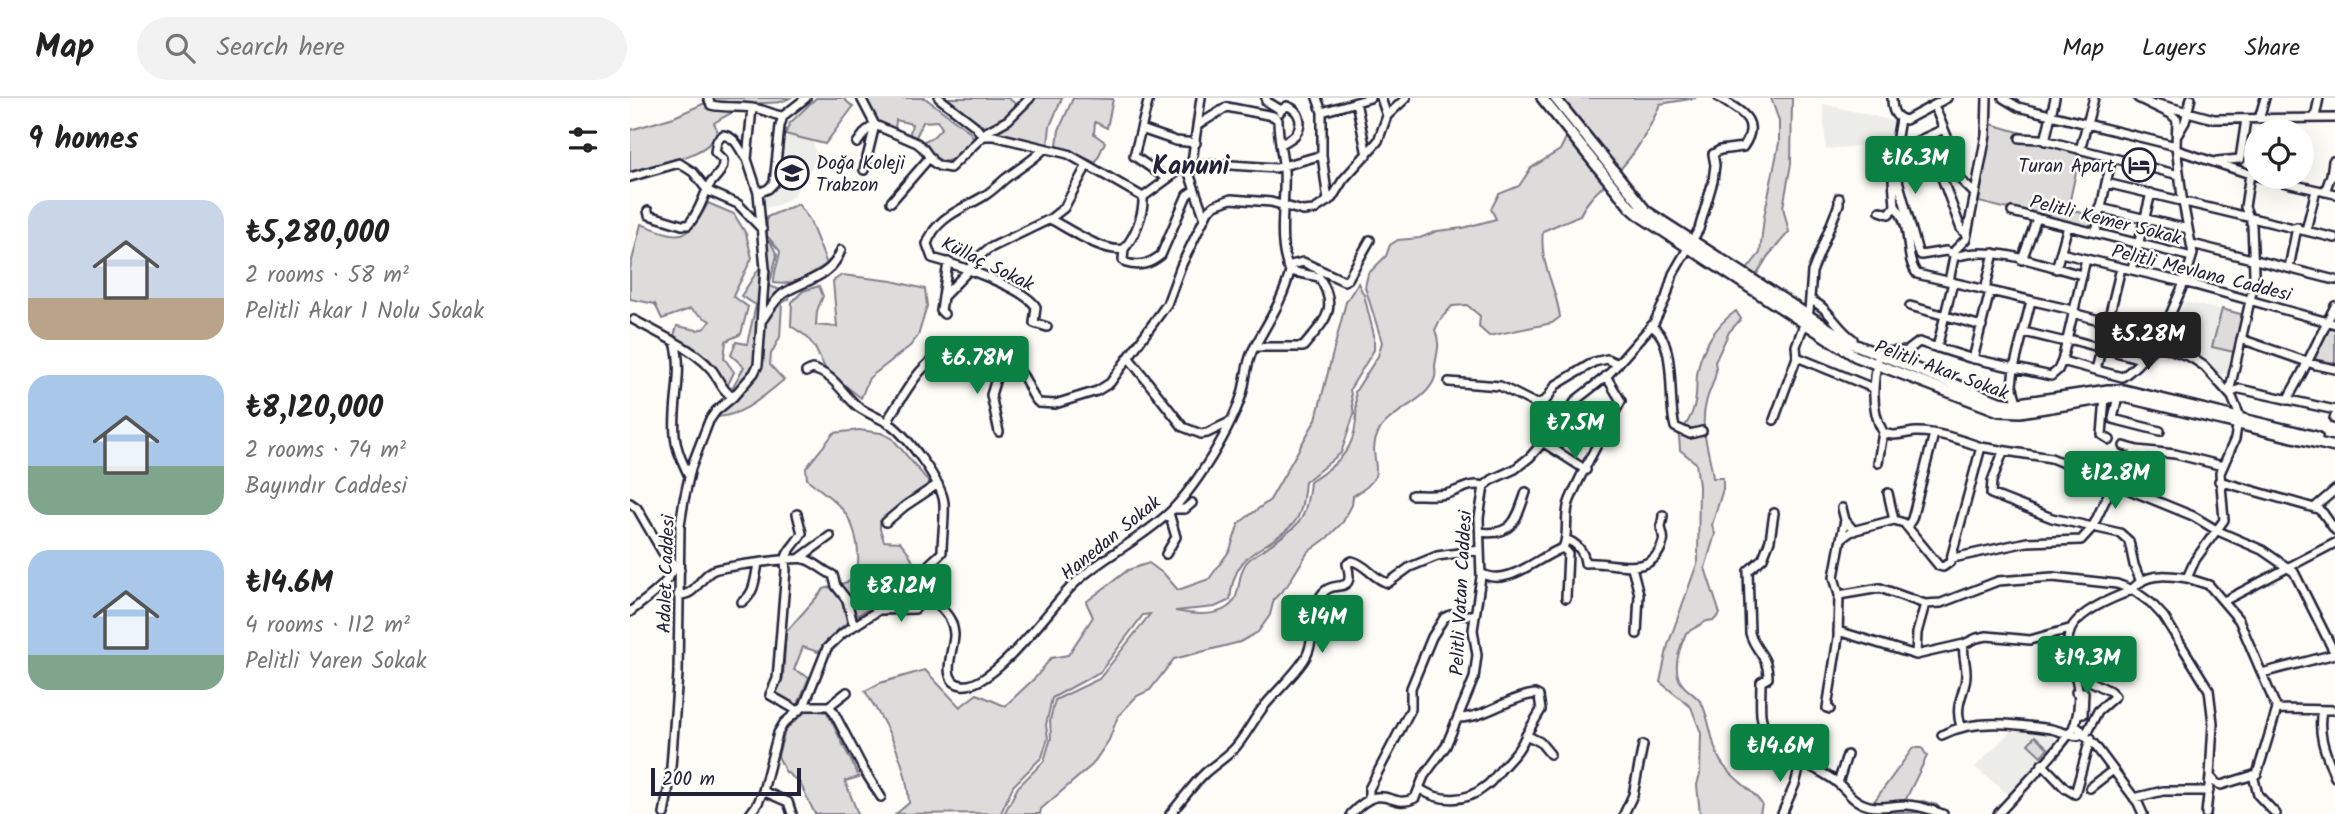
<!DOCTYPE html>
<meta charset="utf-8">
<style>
:root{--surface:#fff;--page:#f2f2f2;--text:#222;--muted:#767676;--line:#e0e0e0;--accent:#0b8043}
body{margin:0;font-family:Kalam,sans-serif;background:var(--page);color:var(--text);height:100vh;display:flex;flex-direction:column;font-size:26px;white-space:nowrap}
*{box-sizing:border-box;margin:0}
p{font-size:23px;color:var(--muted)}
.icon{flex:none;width:38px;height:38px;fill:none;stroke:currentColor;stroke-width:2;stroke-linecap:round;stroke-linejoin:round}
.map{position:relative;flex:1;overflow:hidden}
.panel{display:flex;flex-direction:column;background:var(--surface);width:630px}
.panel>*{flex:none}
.buttons{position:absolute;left:1614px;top:21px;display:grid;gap:14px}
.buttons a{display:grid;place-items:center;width:70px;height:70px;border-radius:50%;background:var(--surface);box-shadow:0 7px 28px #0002;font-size:35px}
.scale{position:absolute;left:21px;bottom:18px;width:150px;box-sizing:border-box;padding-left:7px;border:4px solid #22223b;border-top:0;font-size:19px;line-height:24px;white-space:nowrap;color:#22223b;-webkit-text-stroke:5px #fdfcf7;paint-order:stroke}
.price{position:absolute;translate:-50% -60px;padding:0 16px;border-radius:7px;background:var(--accent);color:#fff;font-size:23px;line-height:46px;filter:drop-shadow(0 2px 4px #0008)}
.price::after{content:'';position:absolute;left:50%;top:42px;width:21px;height:16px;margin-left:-10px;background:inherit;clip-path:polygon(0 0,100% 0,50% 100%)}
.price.active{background:#222;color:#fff}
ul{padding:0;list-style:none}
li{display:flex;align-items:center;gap:21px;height:175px;padding:0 28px}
li span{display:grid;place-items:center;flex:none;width:196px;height:140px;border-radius:21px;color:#555}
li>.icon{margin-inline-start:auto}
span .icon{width:84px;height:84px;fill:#fffc;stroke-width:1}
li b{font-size:30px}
h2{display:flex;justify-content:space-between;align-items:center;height:84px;padding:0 28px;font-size:30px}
header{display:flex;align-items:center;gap:42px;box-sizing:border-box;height:98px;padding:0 35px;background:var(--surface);border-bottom:2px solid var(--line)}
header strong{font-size:33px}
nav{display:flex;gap:38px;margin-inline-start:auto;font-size:24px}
.search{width:490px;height:63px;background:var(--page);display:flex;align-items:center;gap:18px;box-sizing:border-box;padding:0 24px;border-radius:38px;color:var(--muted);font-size:26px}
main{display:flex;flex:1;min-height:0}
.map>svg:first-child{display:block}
.built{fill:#ecece9}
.green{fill:#dddcdb;stroke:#807f8b;stroke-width:2}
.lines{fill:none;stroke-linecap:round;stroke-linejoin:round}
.minor-casing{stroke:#22223b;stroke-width:12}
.major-casing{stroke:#22223b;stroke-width:14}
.minor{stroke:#fdfcf7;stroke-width:7}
.major{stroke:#fdfcf7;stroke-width:9}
.labels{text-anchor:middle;stroke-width:5;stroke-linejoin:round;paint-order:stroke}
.poi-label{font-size:19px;fill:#22223b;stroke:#fdfcf7;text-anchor:start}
.street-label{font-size:19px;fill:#22223b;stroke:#fdfcf7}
.district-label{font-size:26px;font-weight:bold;fill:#22223b;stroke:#fdfcf7}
</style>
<header>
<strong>Map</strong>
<div class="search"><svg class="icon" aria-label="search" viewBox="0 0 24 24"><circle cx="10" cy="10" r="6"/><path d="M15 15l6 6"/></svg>Search here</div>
<nav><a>Map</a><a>Layers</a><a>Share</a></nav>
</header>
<main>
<section class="panel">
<h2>9 homes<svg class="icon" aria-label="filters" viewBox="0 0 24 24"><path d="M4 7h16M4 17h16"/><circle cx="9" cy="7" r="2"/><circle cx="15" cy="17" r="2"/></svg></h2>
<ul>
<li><span style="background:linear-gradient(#c9d6e8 70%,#b9a48a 0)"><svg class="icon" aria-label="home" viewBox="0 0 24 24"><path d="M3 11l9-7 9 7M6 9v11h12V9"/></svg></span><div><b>₺5,280,000</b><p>2 rooms · 58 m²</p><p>Pelitli Akar 1 Nolu Sokak</p></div></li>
<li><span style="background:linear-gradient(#a9c7e8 65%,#7fa58c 0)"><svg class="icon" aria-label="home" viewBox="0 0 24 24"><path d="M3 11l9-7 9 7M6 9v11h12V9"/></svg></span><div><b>₺8,120,000</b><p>2 rooms · 74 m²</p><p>Bayındır Caddesi</p></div></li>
<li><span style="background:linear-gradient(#a9c7e8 75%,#7fa58c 0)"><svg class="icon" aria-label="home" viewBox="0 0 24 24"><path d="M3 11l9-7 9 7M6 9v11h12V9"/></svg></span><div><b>₺14.6M</b><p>4 rooms · 112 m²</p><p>Pelitli Yaren Sokak</p></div></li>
</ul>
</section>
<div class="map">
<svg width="1705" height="716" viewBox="0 0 1705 716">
<rect width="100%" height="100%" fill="#fdfcf7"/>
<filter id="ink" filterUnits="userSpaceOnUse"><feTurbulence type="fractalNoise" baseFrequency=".0143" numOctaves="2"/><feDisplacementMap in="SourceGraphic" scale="14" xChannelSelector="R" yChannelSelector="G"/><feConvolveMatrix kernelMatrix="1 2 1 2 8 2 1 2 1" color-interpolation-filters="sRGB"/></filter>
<g filter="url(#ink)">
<path class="built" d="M1193,6L1263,23L1259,51L1241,47L1196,51Z
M171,30L182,41L187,59L183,67L163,98L148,107L132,110L130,97L145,83L150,43Z
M1554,204L1614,217L1598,275L1591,277L1555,244L1543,229Z
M1383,631L1421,636L1426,642L1425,646L1379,697L1345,669Z"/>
<path class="green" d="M86,0H160C150,6 143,4 132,5C115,7 98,16 84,25L88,34C77,61 25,65 0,75V32L44,19Z
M186,0H213L223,9L195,46L155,36L160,25Z
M231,0H295L339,33L345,42L326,60L314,64L299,56L292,44L303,39L312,30L307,23L293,24L285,41L279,39L282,26L266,22L265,32L250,27Z
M311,0H378L387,7L377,17L356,30Z
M406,0H432L420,28L418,47L362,36L371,32Z
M443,0L483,1L477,30L465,24L464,36L475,44L466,64L440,55L427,47L429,32Z
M916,0H1066L1030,6C1021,28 1009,50 993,68C979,85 959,97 950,117L913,133C909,166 926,187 930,219L922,225L859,238L849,229L850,218L837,207L822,208L810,222L805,232C811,247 807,253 805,268C805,271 806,276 805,279C798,304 758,313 748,335C734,364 765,375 723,398L722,407L713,424L697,440L678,454L657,488L644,501L640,517L628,534L610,544L544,561L520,592L507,598L488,618L479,642L462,667L411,711L410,716H374L388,689L414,663L421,640L420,622L425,602L469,581L520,516L513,517L470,574L422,600L416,627L418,640L412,659L383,688L371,715L266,716L279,705C277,663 257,628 235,593L250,585L295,572L330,609L347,596L375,608L406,579L421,560L438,557L463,519L456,504L498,472L519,465L535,477L548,492L579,481L600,452L609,425L640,402L686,321L716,204L728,185L734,197L744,237V252L720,291L724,316L711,355L675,384C673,398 673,415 663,426C635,455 604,450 600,502L585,509L545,513C560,516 585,519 598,509C612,499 606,479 616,465C620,460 628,455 633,452C668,426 675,430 680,384C719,359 731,342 725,294L748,258L752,244L735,189L738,176L756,158L760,147L768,142L790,140L807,133L833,130L866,121L861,111L869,96L889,88L901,70L930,52L938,36Z
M1141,0H1162L1161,66L1153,109L1159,134L1138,158L1124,181L1115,174L1130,155L1134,119L1149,45V23Z
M1361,26L1481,61L1478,72L1448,65L1438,111L1466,119L1464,132L1349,104Z
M78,105L104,116L116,136L122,160L103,198L118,209L111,236L96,243L94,260L104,274L95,293L70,257L43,241L47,228L67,232L75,230L80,223L60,211L32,221L25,206L0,201V171L11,126C49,140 57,146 78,105Z
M168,106L179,121L197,166C180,176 164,189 144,185C143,175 149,164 150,153L137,138V119Z
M140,143L147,157L139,188L160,195L159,201L152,205L150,239L141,256L140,267L154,282C133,298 115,317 87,319L103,303L102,290L114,269L101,257L106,244L117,246L126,207L111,198L130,169L128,144Z
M212,177L262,183L295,191L297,208L288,238L280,248L239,280L231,300L196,272L184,248L176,238L161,228L162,204L173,193L189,188L193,198L187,213L186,227L207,229L203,183Z
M1592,211L1614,217L1604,254L1582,249Z
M1106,213L1111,221L1099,234L1085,264C1089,279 1079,290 1076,305C1069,332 1080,353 1083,380H1093V391L1082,427L1085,436L1075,470L1090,516L1084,522L1077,523L1056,535C1051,547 1044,564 1048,578C1051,591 1067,596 1072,606C1081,624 1082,654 1094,668C1106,683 1122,691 1132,706L1130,716H1070L1067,687L1070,676L1071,635L1061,609L1030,584L1038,547L1068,463L1069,388L1066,365L1050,352L1049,338C1055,329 1061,320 1064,309C1068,297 1065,284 1068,271C1072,249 1087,226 1106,213Z
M1701,227L1705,228V265L1684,261Z
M229,332L251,335L262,340L300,385L250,423V431L254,443L270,444C286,460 288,477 283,499C271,509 255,505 240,511C219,519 201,538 188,554L173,549L164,572L179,579L167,609L145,596L153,580L156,534L194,491L224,482C229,468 229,460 227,445C221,410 202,402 177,381L176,370L204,335Z
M177,612L197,614L229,679L215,683L228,716H185L170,685L155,673L148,658L155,632Z
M1405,638L1418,650L1411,658L1398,646Z
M1283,650H1292L1297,658L1273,707L1293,703L1307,707L1310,714L1235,716Z"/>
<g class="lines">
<defs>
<path id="minor" d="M78,0L81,7C98,11 116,7 132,12C140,14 146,18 153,18
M231,0L245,27L287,45L293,50L303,64L309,68L320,70L353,38H364L438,56L513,99L554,69L586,66L646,70L692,57
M309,0L344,27L353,38L356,34L378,22L400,0
M519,0L504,58L537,81
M571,0L560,78L574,118
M636,0V3L651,12L650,14
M687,0L692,14V57L698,103
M751,0L757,18
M1262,0C1262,11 1264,20 1276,22L1317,0
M1357,0L1356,37L1344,101L1336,141L1325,152L1324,159C1364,146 1412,167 1452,177
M1373,0L1388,9L1546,48
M726,4L737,57
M1528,6L1584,21L1705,20
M1304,7L1323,53L1312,80L1331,131L1337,137
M122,10L117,61L128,95
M692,14L740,0
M153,18L176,0
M1685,19L1689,0
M1629,21L1635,0
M568,27L597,9L643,18L648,22C648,39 652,56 654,72C656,101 646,147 660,173L689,179C710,212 694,223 673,249H625
M511,31L546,43L566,45
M1314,31L1272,50L1268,56V82L1288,154L1291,157L1316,153L1324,156
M1548,36L1555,24L1561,0
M1390,40L1410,41L1549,77
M1415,43L1425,0
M227,45L236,33L245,27
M650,47C655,44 661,41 665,37C674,26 670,12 657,8L651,12
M414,51C402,63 388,71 375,81C368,87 361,94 354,98C331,112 306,119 297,146L302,160C325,166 395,190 406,209L404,225L417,229
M1450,52L1464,0
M1547,52L1626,78
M1323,55L1331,82L1345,96
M1587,63L1610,61L1616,21
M234,72L245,27
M1701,77L1703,63
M0,79L49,65L63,74L78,93L108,106L132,131
M1630,79L1705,96
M1476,85L1482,60
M1695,94L1701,77L1705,78
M261,104L300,59
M1265,108C1284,129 1273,157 1287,176L1438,211L1450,217L1531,238
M1470,110L1558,131
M18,113L19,117L52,127H58C70,114 72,100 80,86C86,78 94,73 93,62L85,54L87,43L93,37C108,40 108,51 117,61
M1250,113L1259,116L1265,108L1262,68L1270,21
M1382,114L1562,159
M420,121C439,131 473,155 494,151
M1676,132L1686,92
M1466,135L1476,85L1705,140
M1562,146L1705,182
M494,151L493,162L496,165C510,169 520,166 531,157L557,97L564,92
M494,151C505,138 514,116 513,99
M1431,155L1565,187L1705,226
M1392,162L1407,120
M657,168L673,164L714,183L718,181L740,142
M1659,170L1667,129
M1426,171L1438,128
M1502,172L1521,95
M1319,183L1324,159
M1355,192L1364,155
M313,199L339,172L345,162L358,151L420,121L434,110L457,67
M1180,202C1198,208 1207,231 1223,241
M1280,208L1352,228
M314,216L311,213L318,164
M133,221C139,212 145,201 154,195C175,182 202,179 211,152
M4,222L45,244C54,274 42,306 45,337C46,352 53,365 59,378
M1021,228C1048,243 1037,302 1045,329L1060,336L1072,333
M1394,234L1431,243L1443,242L1511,261
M1611,241L1686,267L1705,271
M45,244C58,251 72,260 82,272C89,281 92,293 103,299
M1307,250L1323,184
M1249,254L1277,253L1289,244L1340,260L1421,278L1428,272L1432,263L1456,161
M1249,254C1244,280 1239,310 1253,334C1262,340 1274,335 1285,334C1306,333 1331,342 1351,349L1320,464L1313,469L1309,468L1274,425L1264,422
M1167,259L1166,248L1179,213L1182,174L1209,106V100
M499,260L553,329L571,336L577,335L600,324
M1343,261L1360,193
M1432,263L1492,279C1506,271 1516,255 1531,244
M1466,272L1491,170
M819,284L870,288L906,306L916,302L926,287L964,264L977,261L988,266
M1599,295L1622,194L1624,175L1622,127L1615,109L1620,76L1626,72
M1599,295L1610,291L1705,312
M1488,298L1483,321L1530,333
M1475,299L1472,337L1480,342
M1657,302L1672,275L1705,208
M1388,308L1382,287L1384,270L1401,203
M1704,321L1705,318
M1144,322L1167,259L1243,290
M259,326L260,318C286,279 303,236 360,259C369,263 382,266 389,273C399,282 399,297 409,305L425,306L467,293L480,285L537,206L551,168L578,113L585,107L601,101L641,104L673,113L684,112L702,100L713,82L748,43L757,18L776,0
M369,334L361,297L371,264
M914,345L956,372
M1494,348L1507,352L1545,356L1593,368
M1351,349L1421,360L1563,418L1588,433L1632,452L1664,474L1705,556
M1373,354L1362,383L1361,396L1422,420L1490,435L1499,443L1504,467L1511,484
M1248,365L1253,334
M1589,383L1688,411L1693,415L1705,432
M1493,388L1504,352
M782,397C793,397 805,398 816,396C830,393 839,384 854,388
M0,405L7,410L33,455L50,472
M1212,410L1215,422
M1684,410L1705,392
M543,411H555L562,405
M1144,415L1140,442L1133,460L1118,473L1120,535C1125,554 1138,556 1138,580L1131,584C1131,595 1130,606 1131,617C1136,655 1178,663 1205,683C1218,692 1220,703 1239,708C1251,711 1264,707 1276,707C1289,707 1301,712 1313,716
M167,416L172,435C164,450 152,454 156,472L147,581L140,597L168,613
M256,424L275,408L308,386
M1277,429L1282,421L1304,336
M850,434C883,439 887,420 896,394
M1211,441L1215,422L1224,433
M937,442C947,445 954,454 955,465C983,462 1022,483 1033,444C1035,438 1031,434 1031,428C1032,424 1033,420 1033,417
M933,450C940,435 933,418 940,402C954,368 974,335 991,303L976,278
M536,456L546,439L539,415
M170,460L200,438
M1323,460L1397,444L1451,442L1462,430L1484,384
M1002,469L1009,496L1007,536
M851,475C877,491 909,458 933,450L938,455L936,500
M1557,480L1579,487L1609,522L1647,611L1705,612
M290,484C299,490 302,496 307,504C315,517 322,517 324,536C325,549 308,584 332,587C362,592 419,512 440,490C469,460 510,443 541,413C567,387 601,331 612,296C616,282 616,267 622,254C635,229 654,201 660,173
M48,497C66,498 68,481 82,473C87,469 168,459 174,461C184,463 193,473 203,477L206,488L217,502L222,522L226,527
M1209,497L1250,490L1295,506L1311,505L1368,483L1423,479L1487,486L1503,492L1521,505L1534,519L1579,592L1583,625L1580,678
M1594,503L1705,445
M112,504C125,496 125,480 128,466
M0,514C18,499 36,489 46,467
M1208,533L1286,557L1334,546L1347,540L1357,538L1400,542L1439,531
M1286,557L1287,535L1295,506
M1632,575L1705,556
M1446,576L1480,593L1485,598L1468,613L1455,638
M1446,594H1454L1453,616
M174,608H199L203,613L234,672L251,699
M199,608L217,594
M1200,611L1197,610L1208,540L1209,497L1204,479L1211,441L1222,433L1264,422L1258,395
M1692,612C1687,637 1696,656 1705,679
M828,620C856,620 878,599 905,596L909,598L911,612L896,637L910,644L920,656
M1331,628C1323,605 1337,593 1336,575C1336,565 1332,556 1334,546
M1451,635L1464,646L1508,705L1513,716
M1312,637C1344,620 1385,626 1421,631C1430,633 1439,637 1448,638L1451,632L1444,627
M1412,666L1435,690L1445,696L1460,641
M1623,677L1628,697L1646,716
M1208,685L1217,657
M1460,690L1483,672
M790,691C810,704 836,705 856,688C863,683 868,674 874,668C884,657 891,650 896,637
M133,693L158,704L162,716
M1504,700L1533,693H1579
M739,701V691L781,611V590L802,539L814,520L820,517H844
M34,716L40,682L48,576L50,427L54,402L61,370L79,323L86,313L103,299L124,275L128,267L135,170L128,95L138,91L144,85L150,28L153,18
M120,716L128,705L133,693L148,635L154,625L174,608L197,550L213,535L249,512L285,511C295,501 287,488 292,476C296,467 306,461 312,454C312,438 315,421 314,405C312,384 277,338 260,326C250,320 236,315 227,308C212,295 204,276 182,271L176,274
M540,716C552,703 562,687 575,675C584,667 595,660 604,651C615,639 622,624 632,611C645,594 662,580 674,562C687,543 679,514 692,496C704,480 726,499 717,466L722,463C736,466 743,481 758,485L780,469L807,458L850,452
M721,716C756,680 759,713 785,700L794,678L816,648L844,580L847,557L843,532L851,479L849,420L854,388L863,381L885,371L900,359L936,318L946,302L978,277L1024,225L1036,200L1043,176L1069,131L1083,83L1085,67L1083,56L1090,52L1113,49C1132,22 1110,13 1089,0
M994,716L1003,697L1013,647
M1152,716L1165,686L1171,664
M1368,716C1382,700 1440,641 1445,626C1465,560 1392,536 1493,496C1501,493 1504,489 1510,484C1523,475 1542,478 1557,480L1565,462L1594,422L1590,375L1605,341L1609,316L1602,299L1574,268L1562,260L1532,248L1531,238L1554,185L1563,156L1552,99L1546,48L1547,22L1541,16L1508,0
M1576,716L1580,678L1586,685L1591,687L1627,676L1647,611"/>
<path id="major" d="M912,0L1000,109L1013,120L1225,258L1369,313L1390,314L1490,298L1705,349
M925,0L1016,113L1221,245L1369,304L1382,306L1478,292H1494L1687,339"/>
</defs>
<use href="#minor" class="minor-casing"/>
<use href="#major" class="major-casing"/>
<use href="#minor" class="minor"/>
<use href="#major" class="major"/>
</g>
</g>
<defs>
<symbol id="hotel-ring" viewBox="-11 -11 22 22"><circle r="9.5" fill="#fdfcf7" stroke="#22223b" stroke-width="1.5"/><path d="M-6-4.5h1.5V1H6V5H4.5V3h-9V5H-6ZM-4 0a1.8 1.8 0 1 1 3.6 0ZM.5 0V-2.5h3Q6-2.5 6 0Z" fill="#22223b"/></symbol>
<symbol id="school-ring" viewBox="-11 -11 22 22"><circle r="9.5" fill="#fdfcf7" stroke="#22223b" stroke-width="1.5"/><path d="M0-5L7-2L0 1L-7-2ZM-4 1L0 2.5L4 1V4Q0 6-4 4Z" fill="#22223b"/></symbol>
</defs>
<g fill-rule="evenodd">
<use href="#hotel-ring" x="1490" y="48" width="38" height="38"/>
<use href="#school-ring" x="143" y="56" width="38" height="38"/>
</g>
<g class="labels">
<g class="poi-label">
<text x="186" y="71">Doğa Koleji<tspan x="186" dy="22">Trabzon</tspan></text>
<text x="1484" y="74" text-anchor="end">Turan Apart</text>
</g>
<g class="street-label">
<text transform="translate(1476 121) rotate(14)" y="7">Pelitli Kemer Sokak</text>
<text transform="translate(358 165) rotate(26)" y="7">Küllaç Sokak</text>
<text transform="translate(1572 174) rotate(14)" y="7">Pelitli Mevlana Caddesi</text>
<text transform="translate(1312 271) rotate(20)" y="7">Pelitli Akar Sokak</text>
<text transform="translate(480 439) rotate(-39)" y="7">Hanedan Sokak</text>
<text transform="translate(35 476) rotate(-88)" y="7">Adalet Caddesi</text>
<text transform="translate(830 495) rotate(-87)" y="7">Pelitli Vatan Caddesi</text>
</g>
<g class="district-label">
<text x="561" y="76">Kanuni</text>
</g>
</g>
</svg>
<div class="buttons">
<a><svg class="icon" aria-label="locate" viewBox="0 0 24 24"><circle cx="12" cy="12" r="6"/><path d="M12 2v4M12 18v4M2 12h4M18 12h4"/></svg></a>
</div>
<div class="scale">200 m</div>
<b class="price" style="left:1285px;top:98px">₺16.3M</b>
<b class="price active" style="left:1518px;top:274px">₺5.28M</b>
<b class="price" style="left:347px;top:298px">₺6.78M</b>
<b class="price" style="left:945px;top:363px">₺7.5M</b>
<b class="price" style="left:1485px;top:413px">₺12.8M</b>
<b class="price" style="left:271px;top:526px">₺8.12M</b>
<b class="price" style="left:692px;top:557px">₺14M</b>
<b class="price" style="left:1457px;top:598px">₺19.3M</b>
<b class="price" style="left:1150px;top:686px">₺14.6M</b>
</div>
</main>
